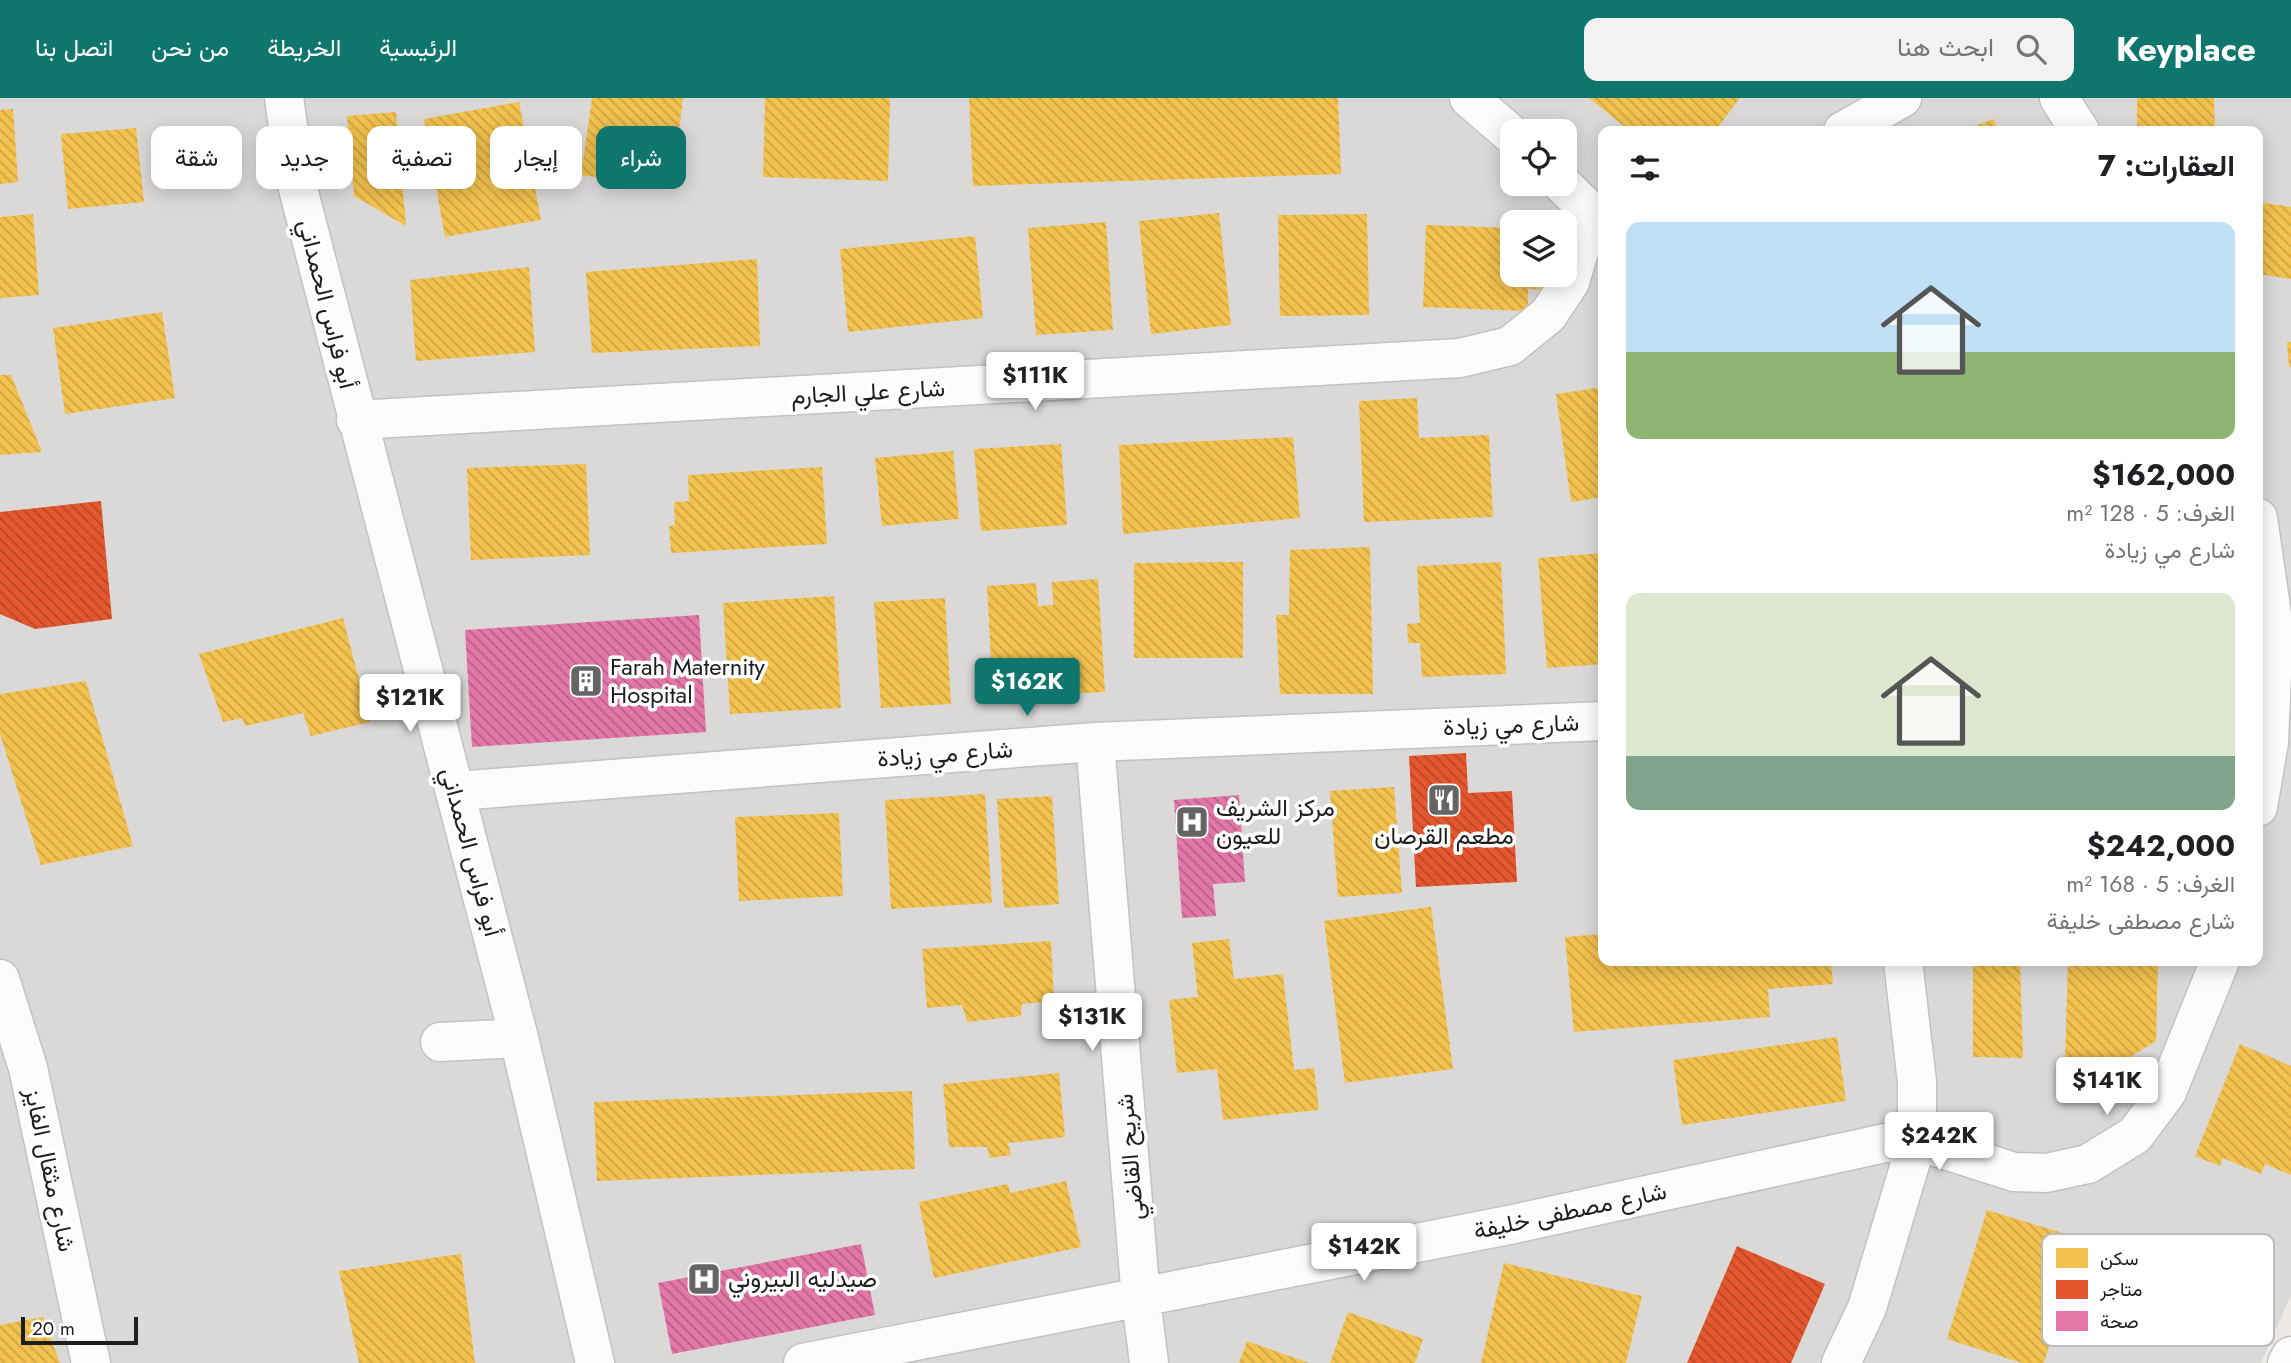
<!DOCTYPE html>
<html lang="ar">
<meta charset="utf-8">
<style>
:root{--surface:#fff;--page:#f2f2f2;--text:#202124;--muted:#757577;--accent:#0f766e}
body{margin:0;font-family:Jost,Vazirmatn,sans-serif;background:var(--page);color:var(--text);direction:rtl;height:100vh;display:flex;flex-direction:column;font-size:26px;white-space:nowrap}
*{box-sizing:border-box;margin:0}
p{font-size:23px;color:var(--muted)}
.icon{flex:none;width:38px;height:38px;fill:none;stroke:currentColor;stroke-width:2;stroke-linecap:round;stroke-linejoin:round}
.map{position:relative;flex:1;overflow:hidden;direction:ltr}
.sheet{position:absolute;left:1598px;top:28px;width:665px;height:840px;display:flex;flex-direction:column;background:var(--surface);border-radius:14px;box-shadow:0 4px 18px #0003;direction:rtl}
.sheet>*{flex:none}
.hud{position:absolute;left:21px;top:28px;width:665px;height:63px;direction:rtl;display:flex;gap:14px}
.fabs{position:absolute;left:1500px;top:21px;display:grid;gap:14px}
.fabs a{display:grid;place-items:center;width:77px;height:77px;border-radius:14px;background:var(--surface);box-shadow:0 4px 18px #0003;font-size:35px}
.scale{position:absolute;left:21px;bottom:18px;width:117px;box-sizing:border-box;padding-left:7px;border:4px solid #1e1e1e;border-top:0;font-size:19px;line-height:24px;white-space:nowrap;color:#1e1e1e;-webkit-text-stroke:5px #fff;paint-order:stroke}
.price{position:absolute;translate:-50% -60px;padding:0 16px;border-radius:7px;background:#fff;color:#222;font-size:23px;line-height:46px;filter:drop-shadow(0 2px 4px #0008)}
.price::after{content:'';position:absolute;left:50%;top:42px;width:21px;height:16px;margin-left:-10px;background:inherit;clip-path:polygon(0 0,100% 0,50% 100%)}
.price.selected{background:var(--accent);color:#fff}
ul{padding:0;list-style:none}
li{display:grid;align-content:center;gap:14px;height:371px;padding:0 28px}
li span{display:grid;place-items:center;height:217px;border-radius:14px;color:#555}
li>.icon{margin-inline-start:auto}
span .icon{width:126px;height:126px;fill:#fffc;stroke-width:1}
li b{font-size:30px}
h2{display:flex;justify-content:space-between;align-items:center;height:84px;padding:0 28px;font-size:30px}
.tag{padding:0 24px;border-radius:14px;background:var(--surface);box-shadow:0 4px 18px #0003;font-size:24px;line-height:63px}
.tag.selected{background:var(--accent);color:#fff}
header{display:flex;align-items:center;gap:42px;box-sizing:border-box;height:98px;padding:0 35px;background:var(--accent);color:#fff}
header strong{font-size:33px}
nav{display:flex;gap:38px;margin-inline-start:auto;font-size:24px}
.search{width:490px;height:63px;background:var(--page);display:flex;align-items:center;gap:18px;box-sizing:border-box;padding:0 24px;border-radius:14px;color:var(--muted);font-size:26px}
.map>svg:first-child{display:block}
.residential{fill:#dbd9d8;fill-rule:evenodd}
.parking{fill:#dcdbda}
.homes{fill:url(#homes-back-hatch)}
.shops{fill:url(#shops-back-hatch)}
.health{fill:url(#health-back-hatch)}
.lines{fill:none;stroke-linecap:round;stroke-linejoin:round}
.minor-casing{stroke:#c3c2c1;stroke-width:41}
.minor{stroke:#fcfcfb;stroke-width:38}
.labels{text-anchor:middle;stroke-width:7;stroke-linejoin:round;paint-order:stroke}
.street-label{font-size:24px;fill:#1e1e1e;stroke:#fff}
.poi-label{font-size:24px;fill:#1e1e1e;stroke:#fff;text-anchor:start}
.key{fill:#fff;stroke:#bcbcbc;stroke-width:2}
.key-label{font-size:19px;fill:#1e1e1e}
</style>
<header>
<strong>Keyplace</strong>
<div class="search"><svg class="icon" aria-label="search" viewBox="0 0 24 24"><circle cx="10" cy="10" r="6"/><path d="M15 15l6 6"/></svg>ابحث هنا</div>
<nav><a>الرئيسية</a><a>الخريطة</a><a>من نحن</a><a>اتصل بنا</a></nav>
</header>
<div class="map">
<svg width="2291" height="1265" viewBox="0 0 2291 1265">
<defs>
<pattern id="homes-back-hatch" width="6" height="6" patternUnits="userSpaceOnUse" patternTransform="scale(1.75)"><rect width="6" height="6" fill="#f2c14e"/><path d="M-1 5l2 2M0 0l6 6M5-1l2 2" fill="none" stroke="#cfa544"/></pattern>
<pattern id="shops-back-hatch" width="6" height="6" patternUnits="userSpaceOnUse" patternTransform="scale(1.75)"><rect width="6" height="6" fill="#e4572e"/><path d="M-1 5l2 2M0 0l6 6M5-1l2 2" fill="none" stroke="#b84727"/></pattern>
<pattern id="health-back-hatch" width="6" height="6" patternUnits="userSpaceOnUse" patternTransform="scale(1.75)"><rect width="6" height="6" fill="#e377a8"/><path d="M-1 5l2 2M0 0l6 6M5-1l2 2" fill="none" stroke="#b76188"/></pattern>
</defs>
<rect width="100%" height="100%" fill="#ece9e6"/>
<path class="residential" d="M0,0H2291V1197L2261,1265H0ZM1512,33H1564V86H1512ZM1603,33H2258V863H1603ZM1512,124H1564V177H1512Z"/>
<path class="parking" d="M316,761L325,869L449,867L512,1116L383,1149L408,1265H149L38,810Z"/>
<path class="homes" d="M592,0H683L672,90L581,77Z
M765,0H890L888,83L763,79Z
M969,0H1338L1341,76L973,88Z
M1589,0H1740L1715,33H1630Z
M2137,0H2214L2215,30L2137,32Z
M519,4L541,122L445,139L424,21Z
M13,11L18,84L0,86V12Z
M396,14L406,128L354,98L347,18Z
M1994,21L1998,33H1961Z
M136,30L144,104L68,111L61,36Z
M2258,104L2291,109V181L2258,176Z
M1219,115L1231,227L1151,236L1139,123Z
M33,116L39,197L0,200V119Z
M1367,116L1369,217L1280,218L1278,117Z
M1106,124L1113,232L1036,237L1028,130Z
M1426,127L1512,130V177H1548V192L1528,191V213L1423,209Z
M975,138L983,220L848,234L840,151Z
M757,161L760,248L592,255L586,174Z
M529,169L535,254L416,263L410,182Z
M162,214L175,300L65,316L53,230Z
M2287,244H2291V269H2289Z
M0,277H11L42,354L0,357Z
M1603,289V399L1571,404L1556,296Z
M1417,300L1419,340L1489,337L1493,419L1364,424L1359,303Z
M1293,339L1300,420L1123,436L1119,347Z
M1061,346L1067,427L981,433L974,351Z
M953,353L959,421L882,428L875,360Z
M586,366L590,457L471,462L467,370Z
M822,369L827,446L671,455L669,428L675,427L674,404L689,403L688,377Z
M1370,449L1373,596H1280L1276,517H1289L1290,452Z
M1603,455V566L1547,570L1538,460Z
M1243,464V560H1134V465Z
M1501,464L1506,576L1422,579L1420,545H1408L1407,526L1420,525L1417,468Z
M1098,481L1105,594L993,600L987,488L1036,485L1038,508L1053,507L1052,484Z
M834,498L841,610L730,616L723,505Z
M945,500L951,606L881,610L874,504Z
M343,520L370,624L311,638L303,615L245,628L242,620L223,624L199,556Z
M86,583L133,748L41,767L0,636V596Z
M1394,689L1402,795L1338,799L1330,693Z
M985,696L992,805L891,811L885,702Z
M1052,698L1059,806L1004,810L997,701Z
M839,715L843,798L739,803L735,719Z
M1431,809L1453,971L1345,985L1324,823Z
M1603,836V863H1831L1833,886L1768,891L1770,919L1574,934L1565,839Z
M1229,841L1234,881L1283,876L1294,972L1314,970L1319,1012L1223,1022L1217,971L1177,975L1169,902L1198,899L1192,845Z
M1051,843L1054,903L1022,906L1021,918L967,924L962,907L927,910L922,851Z
M1973,863H2020L2023,960L1973,959Z
M2068,863H2158L2156,943L2064,1000Z
M1837,939L1846,1003L1682,1027L1673,962Z
M2240,946L2291,968V1077L2265,1066L2261,1076L2223,1060L2220,1068L2195,1058Z
M1059,975L1065,1039L1008,1045L1011,1057L990,1060L987,1049H949L943,986Z
M912,993L915,1071L597,1083L594,1004Z
M1066,1083L1081,1149L934,1180L919,1104L1008,1086L1010,1095Z
M1987,1112L2082,1141L2044,1265H2022L1947,1241Z
M461,1156L475,1265H359L339,1173Z
M1504,1165L1642,1198L1626,1265H1481Z
M1348,1214L1423,1241L1415,1265H1330Z
M43,1219L60,1265H0V1227Z
M1247,1243L1309,1265H1239Z"/>
<path class="shops" d="M101,403L112,521L35,531L0,516V414Z
M1466,655L1468,695L1512,693L1517,784L1416,789L1409,658Z
M1737,1148L1825,1186L1791,1265H1687Z"/>
<path class="health" d="M699,517L706,634L472,649L465,532Z
M1239,697L1245,784L1213,786L1216,818L1182,820L1174,702Z
M861,1146L875,1217L672,1256L658,1185Z"/>
<g class="lines">
<defs>
<path id="minor" d="M284,0L296,83L519,940L595,1265
M1469,0L1512,37
M2059,0L2080,33
M1843,33L1902,0
M1562,86L1603,126
M356,322L1460,260L1510,248L1548,217L1570,184L1591,114
M2258,420L2274,531L2269,644L2258,709
M1095,644L1141,1201L1149,1265
M456,693L1095,644L1603,623
M0,881L28,970L91,1265
M440,944L519,940
M803,1265L1509,1127L1885,1045L1917,1043L2014,1074L2046,1075L2088,1066L2135,1037L2167,994L2220,863
M1841,1265L1867,1210L1917,1043V984L1903,863
M2287,1265L2291,1258"/>
</defs>
<use href="#minor" class="minor-casing"/>
<use href="#minor" class="minor"/>
</g>
<defs>
<symbol id="building-square" viewBox="-11 -11 22 22"><rect x="-9" y="-9" width="18" height="18" rx="4" fill="#666564" stroke="#fff"/><path d="M-4-6H4V6H1V3H-1V6H-4ZM-2.5-4.3h1.7v1.8h-1.7ZM.8-4.3h1.7v1.8H.8ZM-2.5-1h1.7V.8h-1.7ZM.8-1h1.7V.8H.8Z" fill="#fff"/></symbol>
<symbol id="restaurant-square" viewBox="-11 -11 22 22"><rect x="-9" y="-9" width="18" height="18" rx="4" fill="#666564" stroke="#fff"/><path d="M-5-6h1v4h1v-4h1v4h1v-4h1v5L-1.5 .5V6h-2V.5L-5-1ZM5-6V6H3V1.5H1.5Q1.5-4 5-6Z" fill="#fff"/></symbol>
<symbol id="hospital-square" viewBox="-11 -11 22 22"><rect x="-9" y="-9" width="18" height="18" rx="4" fill="#666564" stroke="#fff"/><path d="M-5-5h3v3.5h4V-5h3V5h-3V1.5h-4V5h-3Z" fill="#fff"/></symbol>
</defs>
<g fill-rule="evenodd">
<use href="#building-square" x="567" y="564" width="38" height="38"/>
<use href="#restaurant-square" x="1425" y="683" width="38" height="38"/>
<use href="#hospital-square" x="1173" y="705" width="38" height="38"/>
<use href="#hospital-square" x="685" y="1162" width="38" height="38"/>
</g>
<g class="labels">
<g class="street-label">
<text transform="translate(327 206) rotate(76)" y="8">أبو فراس الحمداني</text>
<text transform="translate(868 294) rotate(-3)" y="8">شارع علي الجارم</text>
<text transform="translate(1511 627) rotate(-2)" y="8">شارع مي زيادة</text>
<text transform="translate(945 656) rotate(-4)" y="8">شارع مي زيادة</text>
<text transform="translate(471 754) rotate(75)" y="8">أبو فراس الحمداني</text>
<text transform="translate(1130 1059) rotate(-95)" y="8">شريح القاضي</text>
<text transform="translate(50 1072) rotate(78)" y="8">شارع مثقال الفايز</text>
<text transform="translate(1570 1113) rotate(-12)" y="8">شارع مصطفى خليفة</text>
</g>
<g class="poi-label">
<text x="610" y="577">Farah Maternity<tspan x="610" dy="28">Hospital</tspan></text>
<text x="1216" y="718">مركز الشريف<tspan x="1216" dy="28">للعيون</tspan></text>
<text x="1444" y="746" text-anchor="middle">مطعم القرصان</text>
<text x="728" y="1189">صيدليه البيروني</text>
</g>
</g>
<rect x="2042" y="1136" width="232" height="112" rx="10" class="key"/>
<rect x="2056" y="1150" width="32" height="20" fill="#f2c14e"/>
<rect x="2056" y="1182" width="32" height="19" fill="#e4572e"/>
<rect x="2056" y="1213" width="32" height="20" fill="#e377a8"/>
<g class="key-label">
<text x="2100" y="1167">سكن</text>
<text x="2100" y="1198">متاجر</text>
<text x="2100" y="1230">صحة</text>
</g>
</svg>
<div class="fabs">
<a><svg class="icon" aria-label="locate" viewBox="0 0 24 24"><circle cx="12" cy="12" r="6"/><path d="M12 2v4M12 18v4M2 12h4M18 12h4"/></svg></a>
<a><svg class="icon" aria-label="layers" viewBox="0 0 24 24"><path d="M12 4l9 5-9 5-9-5zM3 14l9 5 9-5"/></svg></a>
</div>
<div class="scale">20 m</div>
<b class="price" style="left:1035px;top:314px">$111K</b>
<b class="price selected" style="left:1027px;top:620px">$162K</b>
<b class="price" style="left:410px;top:636px">$121K</b>
<b class="price" style="left:1092px;top:955px">$131K</b>
<b class="price" style="left:2107px;top:1019px">$141K</b>
<b class="price" style="left:1939px;top:1074px">$242K</b>
<b class="price" style="left:1364px;top:1185px">$142K</b>
<div class="hud">
<a class="tag selected">شراء</a>
<a class="tag">إيجار</a>
<a class="tag">تصفية</a>
<a class="tag">جديد</a>
<a class="tag">شقة</a>
</div>
<section class="sheet">
<h2>العقارات: 7<svg class="icon" aria-label="filters" viewBox="0 0 24 24"><path d="M4 7h16M4 17h16"/><circle cx="9" cy="7" r="2"/><circle cx="15" cy="17" r="2"/></svg></h2>
<ul>
<li><span style="background:linear-gradient(#bfe0f5 60%,#8fb573 0)"><svg class="icon" aria-label="home" viewBox="0 0 24 24"><path d="M3 11l9-7 9 7M6 9v11h12V9"/></svg></span><div><b>$162,000</b><p>الغرف: 5 · 128 m²</p><p>شارع مي زيادة</p></div></li>
<li><span style="background:linear-gradient(#dfe7d0 75%,#7fa58c 0)"><svg class="icon" aria-label="home" viewBox="0 0 24 24"><path d="M3 11l9-7 9 7M6 9v11h12V9"/></svg></span><div><b>$242,000</b><p>الغرف: 5 · 168 m²</p><p>شارع مصطفى خليفة</p></div></li>
</ul>
</section>
</div>
